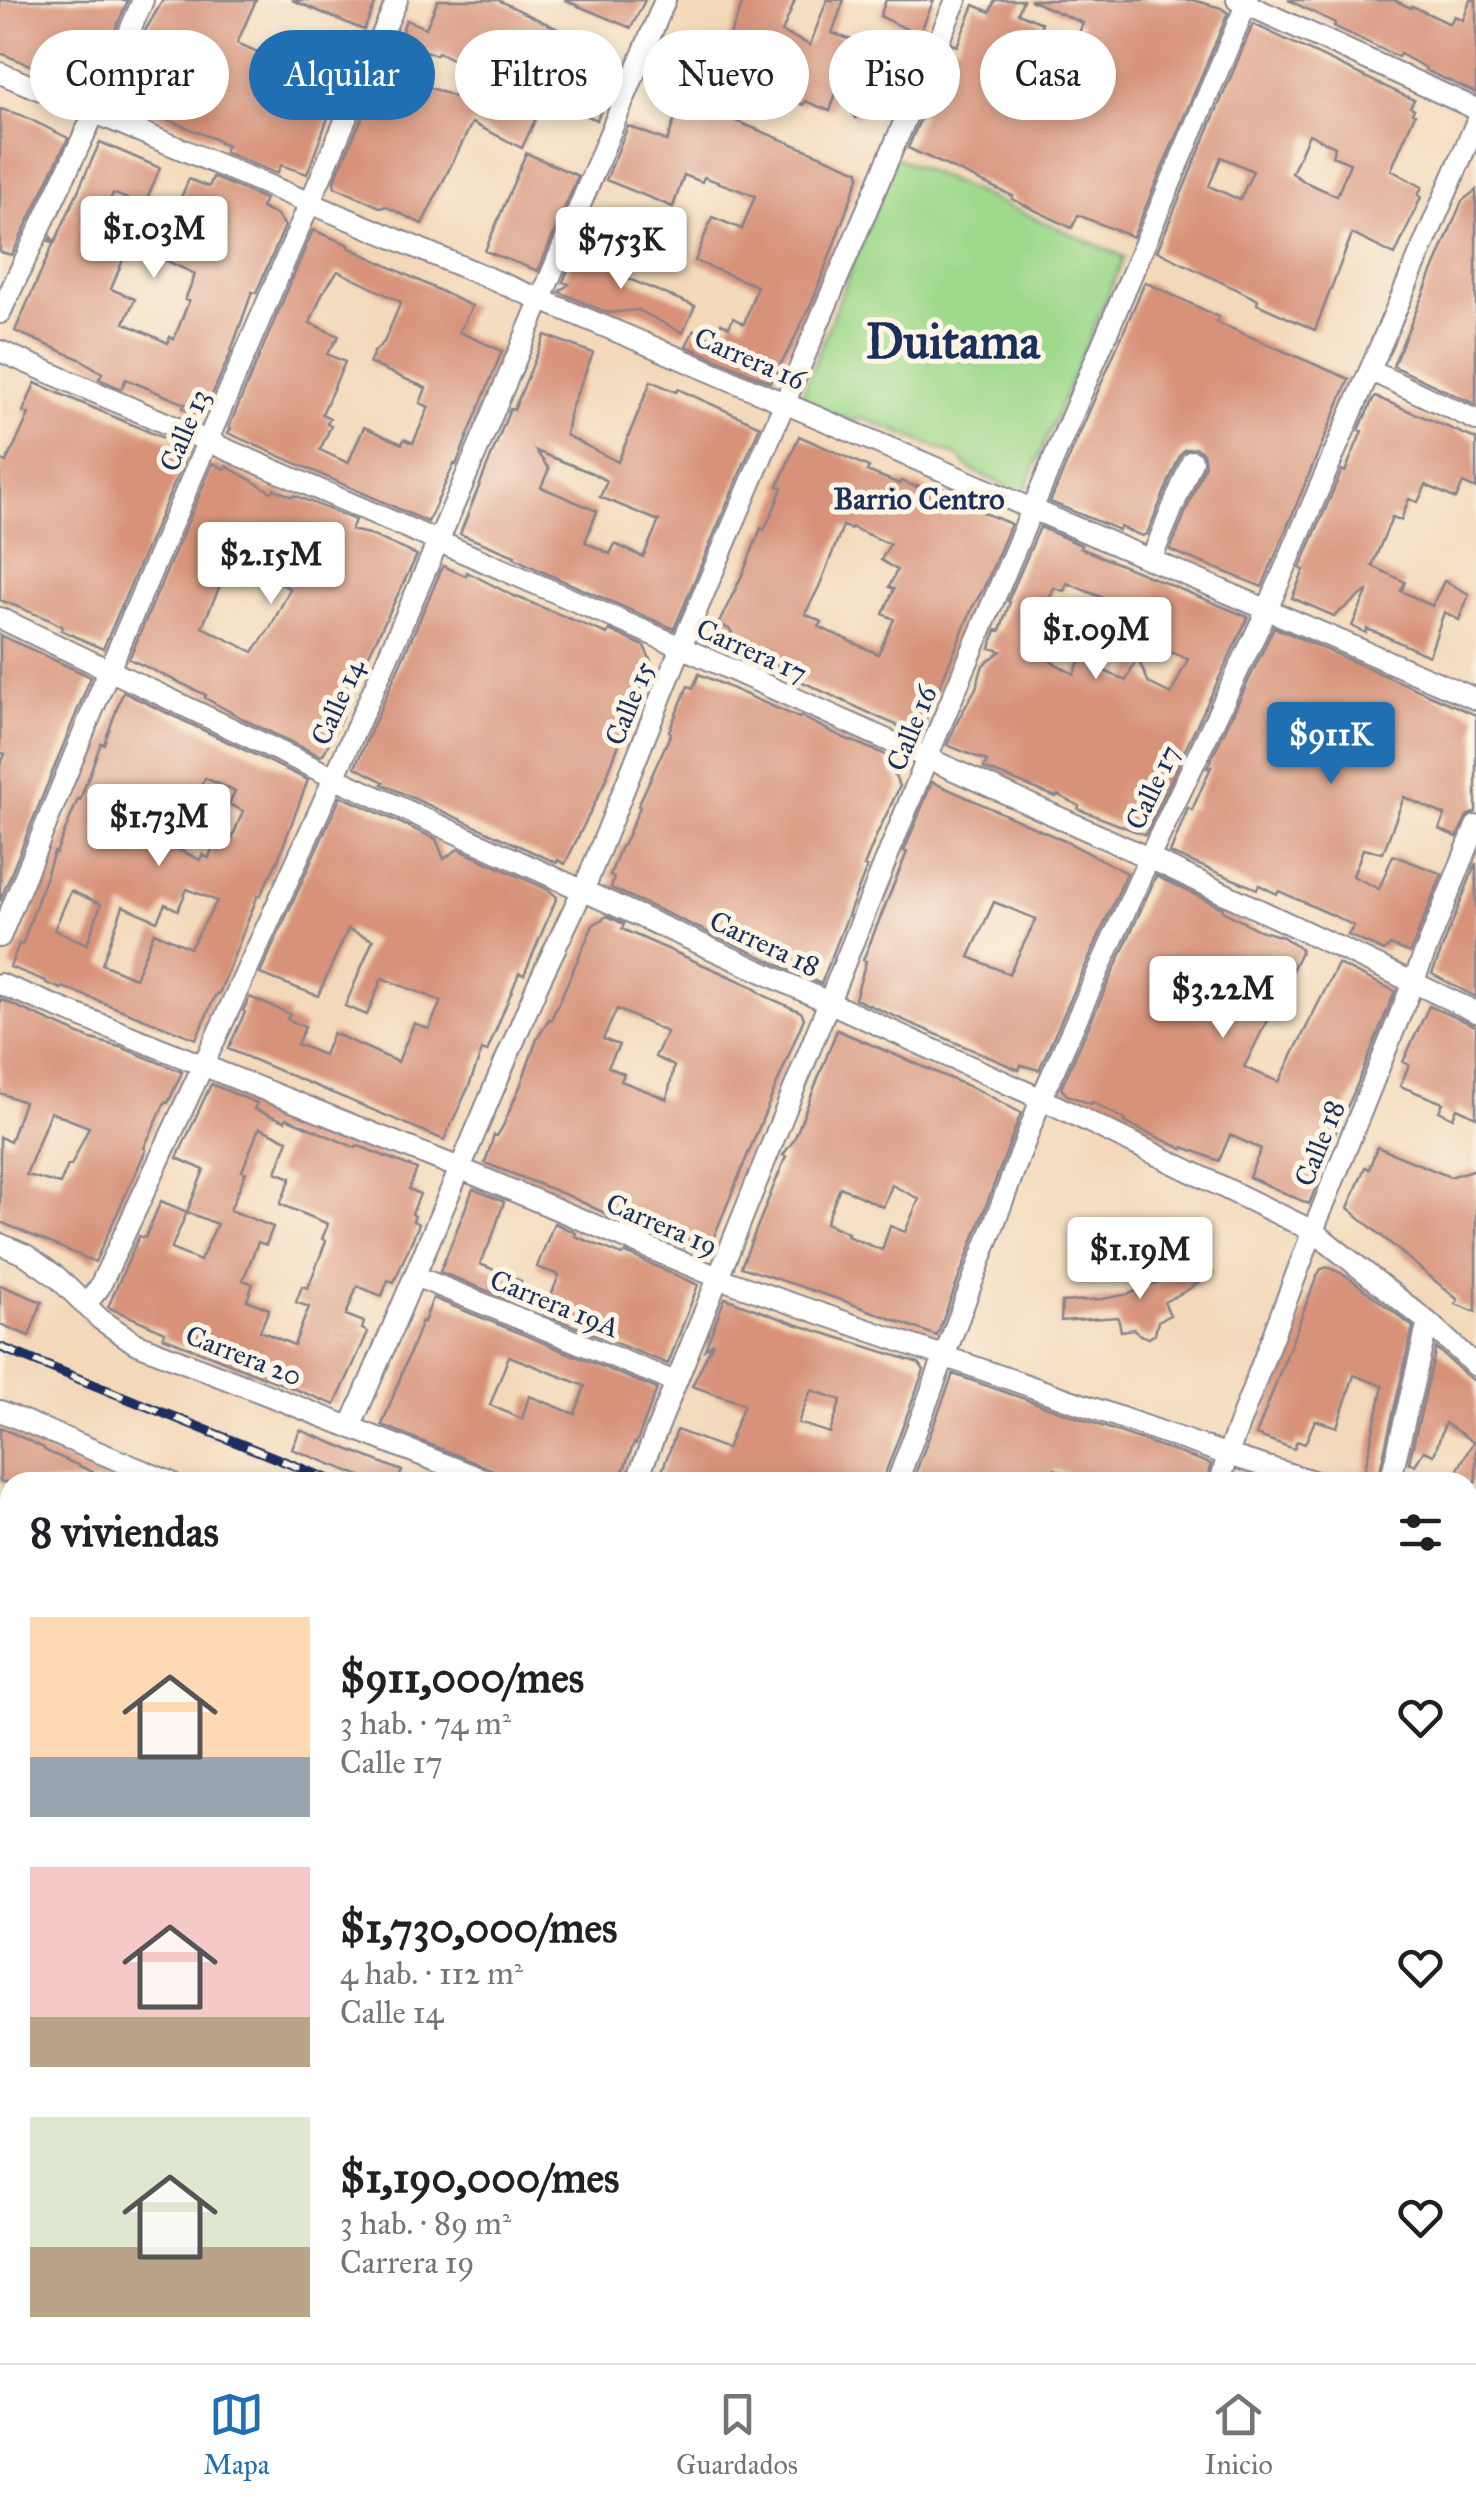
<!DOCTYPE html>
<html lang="es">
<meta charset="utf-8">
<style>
:root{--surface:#fff;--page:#f2f2f2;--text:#202124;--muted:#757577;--line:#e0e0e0;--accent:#1f6fb2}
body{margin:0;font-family:"IM FELL Great Primer",serif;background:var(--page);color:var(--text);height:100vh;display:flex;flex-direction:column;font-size:38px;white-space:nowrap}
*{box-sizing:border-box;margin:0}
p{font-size:32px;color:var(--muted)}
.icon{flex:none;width:55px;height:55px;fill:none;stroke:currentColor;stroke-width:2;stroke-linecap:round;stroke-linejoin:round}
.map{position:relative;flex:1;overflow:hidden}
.side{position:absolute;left:0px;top:1472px;width:1478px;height:892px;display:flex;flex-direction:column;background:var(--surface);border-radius:30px 30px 0 0;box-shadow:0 5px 15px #0003}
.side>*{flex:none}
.guide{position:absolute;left:30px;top:30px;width:1418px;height:90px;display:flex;gap:20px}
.price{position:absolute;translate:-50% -85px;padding:0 22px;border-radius:10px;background:#fff;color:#222;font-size:32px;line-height:65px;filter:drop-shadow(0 2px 5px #0008)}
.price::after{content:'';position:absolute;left:50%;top:60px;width:30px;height:22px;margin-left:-15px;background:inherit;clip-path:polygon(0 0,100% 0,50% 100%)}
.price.active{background:var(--accent);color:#fff}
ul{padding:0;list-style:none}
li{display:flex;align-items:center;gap:30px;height:250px;padding:0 30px}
li span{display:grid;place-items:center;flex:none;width:280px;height:200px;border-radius:0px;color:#555}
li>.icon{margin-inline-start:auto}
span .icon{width:120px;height:120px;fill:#fffc;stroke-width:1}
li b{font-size:42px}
h2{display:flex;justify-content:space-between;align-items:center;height:120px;padding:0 30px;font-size:42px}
.tag{padding:0 35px;border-radius:45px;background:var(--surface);box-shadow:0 5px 15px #0003;font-size:35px;line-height:90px}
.tag.active{background:var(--accent);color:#fff}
.tab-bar{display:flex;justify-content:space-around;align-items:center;height:140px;border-top:2px solid var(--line);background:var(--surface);font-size:28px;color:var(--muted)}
.tab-bar a{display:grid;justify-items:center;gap:5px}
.tab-bar .active{color:var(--accent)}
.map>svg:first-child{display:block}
.green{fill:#9fd98c;stroke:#5d8475;stroke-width:2.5}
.building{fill:#d79279;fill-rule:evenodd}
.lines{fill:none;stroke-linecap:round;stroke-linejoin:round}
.minor-casing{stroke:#87848c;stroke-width:24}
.minor{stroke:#fff;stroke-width:20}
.rail-casing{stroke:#1b2f5e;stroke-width:10}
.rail{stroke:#fcf5e5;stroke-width:6;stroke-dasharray:19;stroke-linecap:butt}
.labels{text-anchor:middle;stroke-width:10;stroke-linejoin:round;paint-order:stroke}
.street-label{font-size:28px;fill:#1b2f5e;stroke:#fcf5e5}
.neighbourhood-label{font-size:30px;font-weight:bold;fill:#1b2f5e;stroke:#fcf5e5}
.town-label{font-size:48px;font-weight:bold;fill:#1b2f5e;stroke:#fcf5e5}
</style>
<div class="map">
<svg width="1476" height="2363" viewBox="0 0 1476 2363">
<rect width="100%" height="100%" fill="#fcf5e5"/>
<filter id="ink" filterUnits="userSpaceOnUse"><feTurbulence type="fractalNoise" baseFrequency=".01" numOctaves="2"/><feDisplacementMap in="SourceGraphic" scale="20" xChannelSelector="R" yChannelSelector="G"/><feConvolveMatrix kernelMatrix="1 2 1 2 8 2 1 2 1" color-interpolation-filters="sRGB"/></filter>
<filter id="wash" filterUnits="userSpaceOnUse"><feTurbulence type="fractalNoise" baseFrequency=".0048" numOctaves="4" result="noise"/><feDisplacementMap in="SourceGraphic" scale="40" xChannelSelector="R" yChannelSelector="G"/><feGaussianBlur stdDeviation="2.25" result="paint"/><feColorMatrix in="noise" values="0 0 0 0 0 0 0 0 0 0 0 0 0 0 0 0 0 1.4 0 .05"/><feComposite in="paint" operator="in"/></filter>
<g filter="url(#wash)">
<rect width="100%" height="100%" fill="#f3d9ba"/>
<path class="green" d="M895,157L1124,257L1023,494L969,469L958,456L862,418L852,422L800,400Z"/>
<g id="blocks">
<path class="building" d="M0,0H128L91,86L86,88L0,53Z
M163,0H256L237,43L297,69L300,63L319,69L312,86L338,97L331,116L329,115L307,174L281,165L277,174L224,152L227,145L219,143L220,141L141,109L137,114L116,106L146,29Z
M292,0H377L364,30Z
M438,0H498L564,32L563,35L621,55V62L597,120L553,101L551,106L543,103L522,148L472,123L422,224L385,206L382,208L335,187L334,181L378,82L380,83L385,71L466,101L480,73L438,52L436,55L398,41L406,20L426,28Z
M564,0H645L631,28Z
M744,0H795L782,32L810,45L827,0H844L832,33L902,58L876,107L855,118L838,88L830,111L805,101L803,105L717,68Z
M886,0H934L919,35L880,16Z
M995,0H1023L1018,13L1042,23L1034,41L1070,56L1083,23L1030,0H1193L1221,8L1228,13L1133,237L1078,215L1072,228L1012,199L1013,196L908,148L952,44L957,46L974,5L990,12Z
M1288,0H1394L1411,8L1412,6L1450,24L1454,16L1463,20L1470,0H1476V93L1425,70L1426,68L1400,54L1398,57L1334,26L1335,23Z
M1253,24L1414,100L1410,107L1414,109L1412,113L1415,114L1391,170L1422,187L1418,195L1421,197L1395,255L1352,234L1315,330L1257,304L1258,300L1157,251ZM1309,134L1335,147L1332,156L1350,163L1337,196L1305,182L1292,173ZM1221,157L1253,171L1240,200L1209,186Z
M683,96L732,117L731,119L859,171V177L815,295L790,348L770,382L686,346L694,330L714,339L721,323L729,327L733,318L744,324L757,286L695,261L712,217L742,229L755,196L704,177L702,182L684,175L673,207L606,180L628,126L667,141Z
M0,109L21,115L68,138L12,255L0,252Z
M100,142L160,168L144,206L113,193L91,242L124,257L111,289L135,299L124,323L168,343L170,337L174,339L189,301L185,300L195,274L139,248L148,229L164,236L189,179L209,187L213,177L265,199L261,208L277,215L285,226L256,293L252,292L230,354L203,416L183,408L185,404L126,379L121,389L99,379L102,373L82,360L15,331L54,242L49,241L51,237L55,242Z
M526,153L578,176L538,271L485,251Z
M1476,190V405L1393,366L1462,201Z
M313,230L349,245L348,247L472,306L459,332L502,351L456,465L454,464L428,522L228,433L231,428L229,427ZM338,271L401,302L384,342L374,352L369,363L426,388L420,403L429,407L413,443L404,439L402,444L364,427L348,463L320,450L331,426L327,424L330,418L322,414L345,362L327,354L339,336L310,323L322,294Z
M577,248L625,270L621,276L695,306L683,333L638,310L608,313L559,292L569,284L563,282Z
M1145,282L1219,317L1216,322L1349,379L1262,587L1170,550L1205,465L1203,453L1196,448L1184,450L1180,455L1147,534L1142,536L1120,527L1119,530L1050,502Z
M545,335L593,353L570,411L566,435L618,462L651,381L676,392L678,389L760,426L674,629L543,572L514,558L515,556L460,534L510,409L514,410ZM536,451L592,473L607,481L600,497L659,521L643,557L615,544L610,554L585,542L597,511L541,487L549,469Z
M35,383L189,449L103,649L61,630L63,627L50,620L0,600V459L6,462L20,434L29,414L23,412Z
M1376,397L1476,439V489L1463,483L1456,499L1426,485L1418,502L1409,499L1401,520L1392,517L1372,566L1405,582L1401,591L1432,606L1444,581L1469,594L1459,620L1444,612L1429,656L1385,636L1367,629L1366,633L1352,626L1368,590L1334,616L1292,598L1304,570L1300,568L1342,470L1345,472L1362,431L1359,430L1373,399Z
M799,436L869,467L867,471L900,484L901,481L916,487L917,485L1011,524L983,590L973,606L921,731L910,726L908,730L880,718L734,650L737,645L735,637L730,630L719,623L744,571L761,528L764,530L773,511L782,488L778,486ZM843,526L850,529L851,527L890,544L881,560L897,570L889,587L894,589L883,614L894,619L878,654L819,627L822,622L805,614L819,587Z
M213,463L225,469L226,466L272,492L274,489L293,497L294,495L355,520L351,530L369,534L417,555L360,673L358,672L340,712L343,714L323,755L320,756L249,722L205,698L206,695L129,659ZM233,556L260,567L259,570L290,589L270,628L253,652L202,627Z
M1040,527L1081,545L1080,548L1248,617L1145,835L1078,809L1079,806L1058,795L1056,797L984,768L987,761L947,745L959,718L976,688L983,665L1001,651L990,648L996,630L1000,631L1010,602L1008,601ZM1067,583L1106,599L1074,674L1029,649L1054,588L1064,591ZM1111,640L1150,660L1157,646L1188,659L1171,694L1149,683L1137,657L1126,681L1098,668Z
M443,566L466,576L467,572L512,595L607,634L609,630L644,646L651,661L603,786L565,864L558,860L557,863L382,784L384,782L355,767Z
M1274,627L1476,715V812L1467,816L1457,837L1439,829L1445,815L1404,797L1383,853L1363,849L1353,876L1379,889L1393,855L1442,874L1410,953L1390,945L1384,951L1348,935L1354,926L1330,914L1279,891L1277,894L1259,885L1257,889L1170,853L1188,808L1192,810L1211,767L1207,768Z
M0,635L91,677L0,901V766L5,754L0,752Z
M699,674L799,718L800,716L842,737L884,754L900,786L877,834L864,866L867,867L821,984L611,888L614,877L610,875L621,846H623L640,807L638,806L671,733L669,731L688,686L693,688Z
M123,692L308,780L278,860L260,896L258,895L219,994H216L196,1039L63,987L61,989L46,983V981L10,967L19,944L22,945L25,937L54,852L56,853L78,799L80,800L101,743L104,744ZM205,778L235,791L229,804L243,811L232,838L218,831L209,858L202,855L200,860L169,845ZM187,889L217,901L190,948L154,932L135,978L102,964L123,906L157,921L165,904L178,910ZM71,891L101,904L87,944L54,930Z
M932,782L1069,843L1127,873L1039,1070L1021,1065L1019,1070L855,999L866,961L863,960L907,852L904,851ZM994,902L1036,919L1009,974L969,957Z
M341,796L436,839L444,859L458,849L549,890L557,897L524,975L519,973L487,1052L482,1050L469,1086L444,1140L228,1049L245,1012L243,1011L250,997L290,1014L287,1019L305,1027L297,1044L324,1055L333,1033L398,1062L414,1023L429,1029L441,1001L382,978L367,1015L345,1006L373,940L348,929L318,996L260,974Z
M1476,863V997L1432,974Z
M1156,876L1223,908L1222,911L1259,930L1283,937L1302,950L1244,1067L1279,1082L1338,964L1395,991L1354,1092L1333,1138H1331L1321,1166L1324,1168L1309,1204L1249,1177L1261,1149L1230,1135L1219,1161L1184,1147L1183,1149L1133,1126L1124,1122L1126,1120L1092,1102L1091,1104L1067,1095L1061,1088Z
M607,916L624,924L622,929L756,988L755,989L765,996L801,1012L804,1018L706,1256L638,1229L569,1196L485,1163L494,1135L497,1136L503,1126L521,1084L537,1039L549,1019L551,1020L593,925ZM617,1009L667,1032L655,1057L674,1066L667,1099L621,1081L624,1074L608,1067L619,1045L603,1039Z
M0,999L88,1038L123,1048L182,1072L168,1103L165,1102L144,1148L146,1150L95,1262L0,1222V1137L10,1142L24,1102L0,1093ZM50,1112L89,1127L71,1166L68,1165L60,1184L26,1175Z
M1429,1006L1476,1026V1117L1457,1108L1453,1118L1439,1111L1443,1103L1400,1086L1409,1065L1403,1062Z
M837,1030L982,1092L1021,1113L937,1336L844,1301L741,1267L786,1156L783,1155L794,1140ZM892,1185L919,1199L905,1232L890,1226L882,1250L847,1236L848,1233L826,1223L840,1187L883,1207Z
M211,1084L257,1103L254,1109L285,1121L286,1118L356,1148L357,1146L364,1148L417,1169L409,1189L420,1194L412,1214L415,1216L413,1221L419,1224L394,1282L388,1280L382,1296L357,1286L346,1315L364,1322L362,1329L368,1332L335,1405L163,1337L165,1332L108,1307L139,1236L145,1238L161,1201L187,1212L204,1170L177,1158ZM259,1128L288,1140L276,1172L291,1178L280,1204L328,1224L322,1239L326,1241L308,1288L302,1286L296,1302L309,1307L294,1345L260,1331L269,1309L247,1300L253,1284L243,1280L258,1242L266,1245L273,1227L230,1210L246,1172L242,1171ZM187,1212L217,1224L200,1261L171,1249Z
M1377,1147L1450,1177L1476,1169V1312L1455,1304L1458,1300L1348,1208L1365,1167L1369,1169Z
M473,1189L504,1202L492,1238L480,1264L521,1281L513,1301L440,1272Z
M554,1223L576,1233L575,1236L622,1255L626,1253L698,1285L668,1364L544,1314L559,1275L537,1267Z
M1201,1257L1213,1273L1186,1291L1164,1302L1170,1315L1158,1321L1155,1334L1149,1338L1140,1335L1134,1329L1121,1331L1118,1317L1061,1321L1062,1302L1102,1299L1129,1294L1166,1279Z
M1328,1267L1347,1276L1413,1327L1378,1479L1364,1474L1383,1386L1354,1375L1337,1427L1315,1420L1305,1444L1297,1441L1294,1449L1256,1435L1317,1276L1321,1269Z
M0,1285L42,1302L29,1336L0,1324Z
M433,1298L657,1389L636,1444L634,1443L619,1482H523L382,1425L422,1321L424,1322ZM509,1356L585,1386L575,1414L529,1396L522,1419L490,1405Z
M725,1298L795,1324L919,1363L924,1370L882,1482H658L677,1430L727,1449L744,1404L692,1386L713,1343L705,1349ZM811,1390L841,1400L830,1433L798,1423Z
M1436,1348L1467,1376L1476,1382V1482H1451L1473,1442L1445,1423L1434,1455L1424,1451L1415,1465L1409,1462Z
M953,1374L1211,1464L1207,1479L1205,1482H1091L1055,1469L1049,1482H912Z
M0,1427L44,1448V1450L115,1482H0Z
M300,1430L402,1471L397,1482H376L292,1449Z"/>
</g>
</g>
<g filter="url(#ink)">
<use href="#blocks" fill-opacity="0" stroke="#87848c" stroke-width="2.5"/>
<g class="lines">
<defs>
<path id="minor" d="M1237,0L1476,109
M0,73L637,340L1476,699
M0,313L94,114L143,0
M0,351L681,647L1149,858L1476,1012
M1371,371L1476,420
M1151,560L1192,461
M0,618L333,777L1046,1101L1313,1231L1428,1322L1476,1366
M0,937L107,675L397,0
M0,984L452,1165L727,1281L1228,1455L1316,1482
M0,1244L26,1255L57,1277L100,1319L135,1343L490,1482
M415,1276L675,1382
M85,1305L99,1288C216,1040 331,790 440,537C517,359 591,179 665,0
M0,1411L170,1482
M351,1426L538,984L588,879L683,642L956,0
M1391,1478L1428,1322
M636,1482L931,748L1248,0
M897,1482L1041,1099L1149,858L1267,610L1476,123
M1220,1482L1230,1448L1309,1241L1476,826
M1468,1530L1476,1532
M1468,1623L1476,1602
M0,1680L10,1677
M0,1810L10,1900
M1468,1876L1476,1879
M1468,1900L1476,1903
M0,1910L10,1919
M1468,2120L1476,2123
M0,2146L10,2145
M1468,2171L1476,2154
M244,2355L254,2363
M490,2355L491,2363
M1389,2355L1405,2363
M1107,2363L1111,2355
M1153,2363L1156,2355
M1249,2363L1251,2355"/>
</defs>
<use href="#minor" class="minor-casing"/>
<use href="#minor" class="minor"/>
<defs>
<path id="rail" d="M0,1347L335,1482
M1117,2363L1121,2355"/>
</defs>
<use href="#rail" class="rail-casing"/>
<use href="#rail" class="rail"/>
</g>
</g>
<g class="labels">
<g class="street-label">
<text transform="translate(750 358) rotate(23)" y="10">Carrera 16</text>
<text transform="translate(184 430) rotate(-67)" y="10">Calle 13</text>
<text transform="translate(752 650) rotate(24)" y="10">Carrera 17</text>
<text transform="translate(337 702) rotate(-66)" y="10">Calle 14</text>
<text transform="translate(629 703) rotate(-68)" y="10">Calle 15</text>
<text transform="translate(911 728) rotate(-68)" y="10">Calle 16</text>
<text transform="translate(1152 787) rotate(-65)" y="10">Calle 17</text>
<text transform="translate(765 943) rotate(25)" y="10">Carrera 18</text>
<text transform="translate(1319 1143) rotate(-68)" y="10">Calle 18</text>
<text transform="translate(662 1224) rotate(23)" y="10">Carrera 19</text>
<text transform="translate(555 1303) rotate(22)" y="10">Carrera 19A</text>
<text transform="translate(244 1355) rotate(21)" y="10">Carrera 20</text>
</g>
<g class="neighbourhood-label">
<text x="919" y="509">Barrio Centro</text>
</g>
<g class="town-label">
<text x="953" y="358">Duitama</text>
</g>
</g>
</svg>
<b class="price" style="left:154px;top:281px">$1.03M</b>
<b class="price" style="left:621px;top:292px">$753K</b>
<b class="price" style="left:271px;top:607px">$2.15M</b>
<b class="price" style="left:1096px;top:682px">$1.09M</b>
<b class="price active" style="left:1331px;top:787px">$911K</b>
<b class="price" style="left:159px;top:869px">$1.73M</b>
<b class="price" style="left:1223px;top:1041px">$3.22M</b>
<b class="price" style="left:1140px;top:1302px">$1.19M</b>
<div class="guide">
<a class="tag">Comprar</a>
<a class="tag active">Alquilar</a>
<a class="tag">Filtros</a>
<a class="tag">Nuevo</a>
<a class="tag">Piso</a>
<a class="tag">Casa</a>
</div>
<section class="side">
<h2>8 viviendas<svg class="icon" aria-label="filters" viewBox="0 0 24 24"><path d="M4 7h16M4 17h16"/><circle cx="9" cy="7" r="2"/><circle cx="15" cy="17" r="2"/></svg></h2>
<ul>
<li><span style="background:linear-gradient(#ffd9b3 70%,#9aa5b1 0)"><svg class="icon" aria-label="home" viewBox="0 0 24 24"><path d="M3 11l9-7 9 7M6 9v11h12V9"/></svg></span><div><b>$911,000/mes</b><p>3 hab. · 74 m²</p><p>Calle 17</p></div><svg class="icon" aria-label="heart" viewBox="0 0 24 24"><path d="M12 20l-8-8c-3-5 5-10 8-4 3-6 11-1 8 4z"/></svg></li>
<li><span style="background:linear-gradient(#f6c9c9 75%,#b9a48a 0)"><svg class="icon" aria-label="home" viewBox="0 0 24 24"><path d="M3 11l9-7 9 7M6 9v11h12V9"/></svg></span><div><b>$1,730,000/mes</b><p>4 hab. · 112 m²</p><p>Calle 14</p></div><svg class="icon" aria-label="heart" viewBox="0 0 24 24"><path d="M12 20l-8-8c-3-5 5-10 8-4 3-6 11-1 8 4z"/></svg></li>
<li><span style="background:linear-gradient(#dfe7d0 65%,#b9a48a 0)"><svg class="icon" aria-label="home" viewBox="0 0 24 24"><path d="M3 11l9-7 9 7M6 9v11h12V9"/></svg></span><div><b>$1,190,000/mes</b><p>3 hab. · 89 m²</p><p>Carrera 19</p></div><svg class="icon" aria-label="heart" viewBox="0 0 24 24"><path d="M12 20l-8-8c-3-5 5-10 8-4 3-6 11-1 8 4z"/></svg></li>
</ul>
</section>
</div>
<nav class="tab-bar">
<a class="active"><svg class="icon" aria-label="map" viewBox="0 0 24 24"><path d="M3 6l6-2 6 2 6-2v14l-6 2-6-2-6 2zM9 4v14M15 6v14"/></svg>Mapa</a>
<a><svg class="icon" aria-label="saved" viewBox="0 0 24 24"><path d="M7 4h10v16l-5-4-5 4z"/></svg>Guardados</a>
<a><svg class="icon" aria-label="home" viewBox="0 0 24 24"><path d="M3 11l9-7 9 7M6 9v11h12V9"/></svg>Inicio</a>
</nav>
